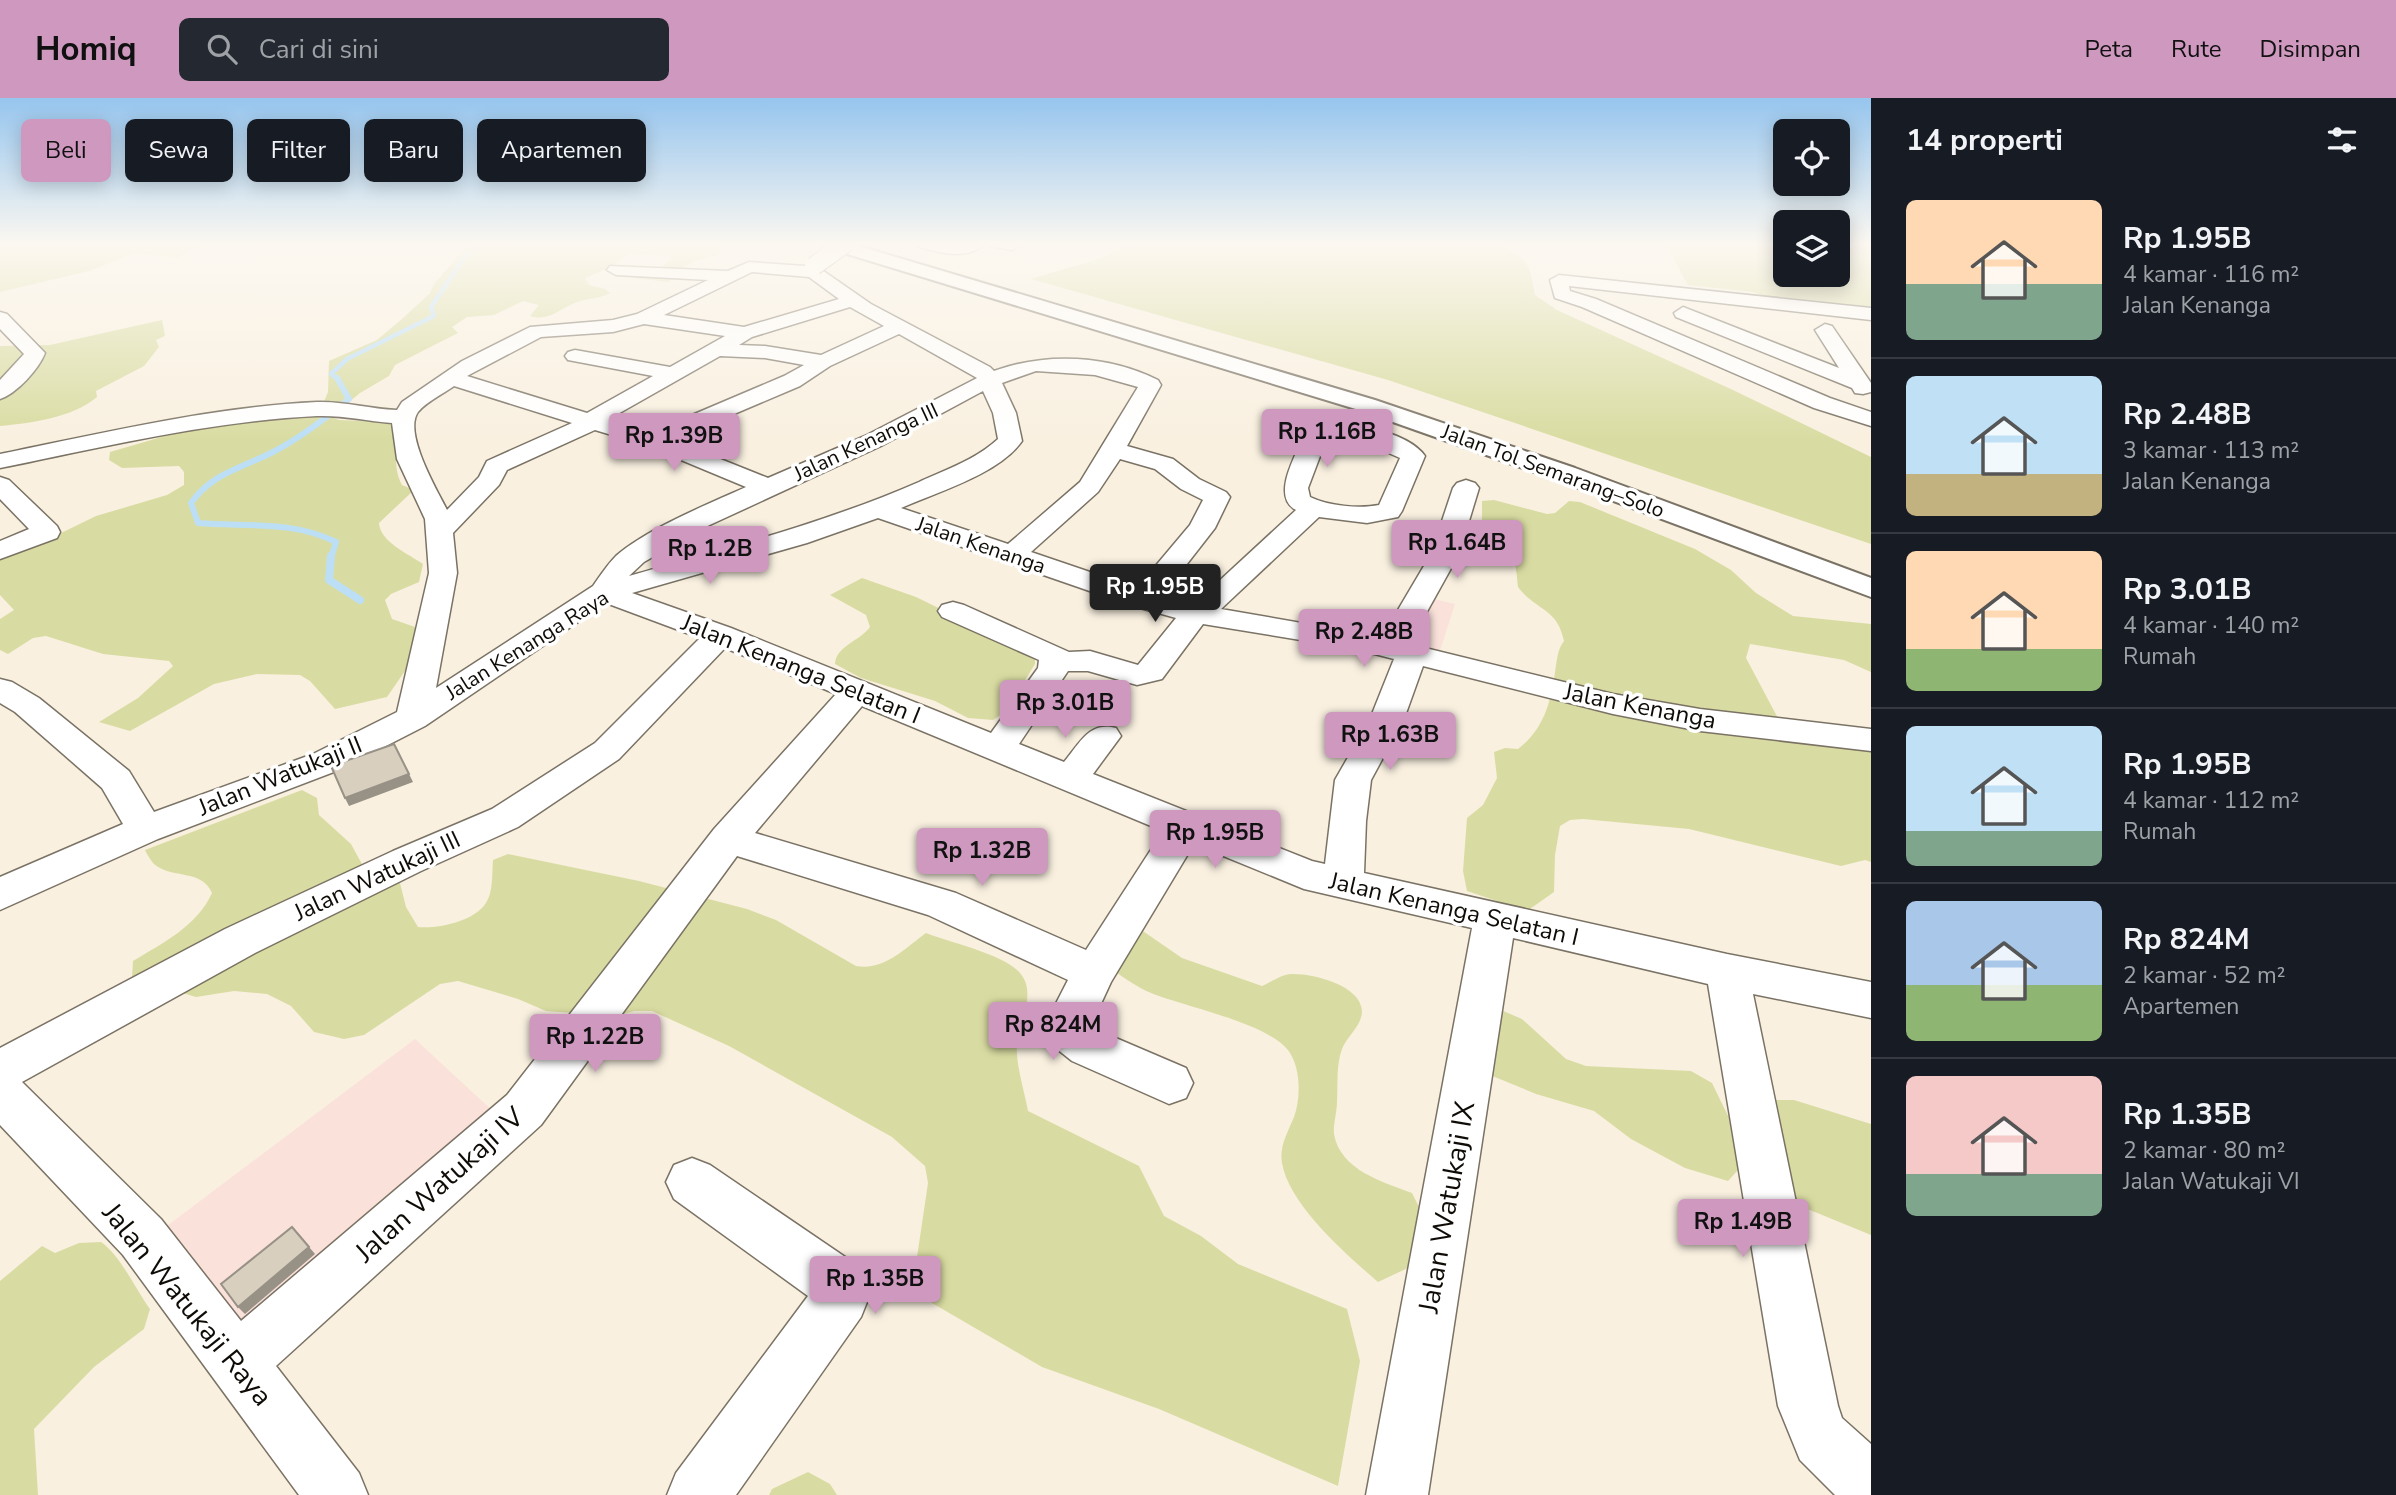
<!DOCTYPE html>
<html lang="id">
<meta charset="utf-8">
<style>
:root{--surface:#171b24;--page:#242831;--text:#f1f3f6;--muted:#9ea1a6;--line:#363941;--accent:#ce98bf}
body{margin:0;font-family:"Nunito Sans",sans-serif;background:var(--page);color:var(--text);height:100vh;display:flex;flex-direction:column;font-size:26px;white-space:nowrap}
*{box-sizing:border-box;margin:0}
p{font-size:23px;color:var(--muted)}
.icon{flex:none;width:38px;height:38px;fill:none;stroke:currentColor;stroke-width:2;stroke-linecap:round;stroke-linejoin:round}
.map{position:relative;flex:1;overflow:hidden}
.drawer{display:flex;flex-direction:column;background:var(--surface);width:525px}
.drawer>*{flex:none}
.guide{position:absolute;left:21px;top:21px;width:665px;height:63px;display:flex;gap:14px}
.buttons{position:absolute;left:1773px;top:21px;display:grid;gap:14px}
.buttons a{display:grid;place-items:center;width:77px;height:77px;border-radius:10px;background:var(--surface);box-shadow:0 4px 18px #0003;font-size:35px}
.price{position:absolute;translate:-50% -60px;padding:0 16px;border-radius:7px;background:var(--accent);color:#111;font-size:23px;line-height:46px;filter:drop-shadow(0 2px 4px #0008)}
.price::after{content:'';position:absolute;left:50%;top:42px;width:21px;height:16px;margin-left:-10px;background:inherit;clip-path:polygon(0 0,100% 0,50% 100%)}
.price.active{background:#222;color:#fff}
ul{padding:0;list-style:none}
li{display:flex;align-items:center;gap:21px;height:175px;padding:0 35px}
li+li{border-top:2px solid var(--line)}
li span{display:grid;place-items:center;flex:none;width:196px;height:140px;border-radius:10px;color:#555}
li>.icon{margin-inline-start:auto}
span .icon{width:84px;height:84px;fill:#fffc;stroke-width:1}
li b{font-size:30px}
h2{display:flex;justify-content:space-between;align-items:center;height:84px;padding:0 35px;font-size:30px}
.pill{padding:0 24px;border-radius:10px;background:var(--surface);box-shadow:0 4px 18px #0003;font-size:24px;line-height:63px}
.pill.active{background:var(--accent);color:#111}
header{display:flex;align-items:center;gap:42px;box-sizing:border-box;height:98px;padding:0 35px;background:var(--accent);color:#111}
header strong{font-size:33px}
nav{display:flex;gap:38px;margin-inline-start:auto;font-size:24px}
.search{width:490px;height:63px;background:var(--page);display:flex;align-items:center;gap:18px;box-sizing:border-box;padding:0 24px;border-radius:10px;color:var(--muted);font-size:26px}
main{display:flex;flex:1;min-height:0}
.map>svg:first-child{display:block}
.education{fill:#fae1da}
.green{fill:#d9dca2}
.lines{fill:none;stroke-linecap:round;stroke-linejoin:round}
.stream-far2{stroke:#bcdff6;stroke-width:4.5}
.stream-far1{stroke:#bcdff6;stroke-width:6}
.stream{stroke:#bcdff6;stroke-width:8}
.minor-casing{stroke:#7a7264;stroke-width:3}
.highway-casing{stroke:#7a7264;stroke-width:4}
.minor{fill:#fff;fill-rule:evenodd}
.highway{fill:#fff;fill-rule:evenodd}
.minor-bridge-casing{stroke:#7a7264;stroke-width:20;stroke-linecap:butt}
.minor-bridge{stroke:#fff;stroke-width:18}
.shaded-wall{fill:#979186}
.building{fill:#d8cfbf;stroke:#979186;stroke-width:2}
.labels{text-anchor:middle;stroke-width:7;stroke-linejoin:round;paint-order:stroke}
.far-street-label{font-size:21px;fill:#0f0c07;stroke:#fff}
.street-label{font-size:24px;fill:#0f0c07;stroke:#fff}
.near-street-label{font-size:28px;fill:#0f0c07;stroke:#fff}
</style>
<header>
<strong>Homiq</strong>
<div class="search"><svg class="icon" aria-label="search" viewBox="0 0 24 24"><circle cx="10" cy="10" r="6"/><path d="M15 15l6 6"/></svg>Cari di sini</div>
<nav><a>Peta</a><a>Rute</a><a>Disimpan</a></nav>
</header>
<main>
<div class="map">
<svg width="1871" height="1397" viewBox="0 0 1871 1397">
<rect width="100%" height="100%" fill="#f9f0e0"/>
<path class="education" d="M1421,498L1455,506L1438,559L1401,549Z
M415,941L509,1028L249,1247L159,1134Z"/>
<path class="green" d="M0,145H214L193,151L177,160L135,155L89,173L0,194Z
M470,145H714L722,153L718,157L694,163L671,177L669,184L633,180L657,172L671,161L670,158L629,156L609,170L585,180L589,187L605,191L610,195C599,201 588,200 577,204C560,210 550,224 530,218L539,207L523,203L494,217L467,219L452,229L458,235L395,267L389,278L360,295L331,319L339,322L389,324C402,347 390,364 402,387L414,392L379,425C380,444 409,456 423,466L419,484L391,496L385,502L392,521L418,530L414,560L387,599L335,611L310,583L300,577L257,576L214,586L130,633L99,624L138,600L173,568L169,563L103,556L46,538L33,540L8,556L0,552V521L14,512L0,497V456L55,438L96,418L167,397L184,387V374L179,368L122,370L109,362L110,354L172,336L323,306L328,294L329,263L377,242L402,221L430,195L434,186Z
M1131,145H1495C1528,161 1528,161 1535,197L1557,212L1733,292L1871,359V446L1388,282L1031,181L1102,160Z
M1654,145H1785V177H1838V145H1871V211L1768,200L1753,194L1688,187L1668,150Z
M162,222L165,238L156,242L159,249L144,268L96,293L97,299C72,320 31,325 0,328V248L50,247Z
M1494,402L1547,416L1555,415L1569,403L1580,404L1695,451L1731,472L1756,495L1793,518L1871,526V574L1844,562L1750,546L1746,560L1788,639L1871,650V764L1865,762L1841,768L1689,731L1583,721L1570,722L1560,728L1555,757L1554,794L1527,813L1467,793L1463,773L1467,720L1483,707L1497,680L1494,654L1505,650L1518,651C1543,632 1551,605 1555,574C1557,563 1557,552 1564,543C1557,509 1536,513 1518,489C1515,439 1504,462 1482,433V403Z
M862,480L916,499L1035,557V566L1013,602L1002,616L993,622L968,620L935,603L861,580L835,566C836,548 860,543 870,529L866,517L830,497Z
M302,692L317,700L319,717L351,746L363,768L387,781L400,785L406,809L418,829C438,831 479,823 488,801C493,791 492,773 493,762L508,756L639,783L747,811L776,822L856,868C884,873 904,851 926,835C949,844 1006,857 1020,875C1037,895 1020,921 1017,943C1015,965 1024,991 1028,1013L1139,1068L1164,1118L1201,1138L1238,1166L1347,1211L1360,1263L1338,1388L1159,1311L1042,1269L932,1205L919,1186L916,1166L928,1085L925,1068L892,1039L729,948L652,913H634L616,918L546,913L518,901L458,883L440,886L364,937L344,941L314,934L291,908L267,896L234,893L196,899L132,880L133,863C163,845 197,828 212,795C201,770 173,782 154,766C151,763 147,756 145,752Z
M1137,829L1182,860L1262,888C1271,884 1283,876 1291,876C1312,875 1361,887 1362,913C1362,928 1347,938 1342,951C1336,967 1338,987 1337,1004C1337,1014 1333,1027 1334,1036C1340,1072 1383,1084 1412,1095L1422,1115L1410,1169L1378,1184C1347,1157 1289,1107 1282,1065C1279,1048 1288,1034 1294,1019C1301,1000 1301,969 1288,952C1265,924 1185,909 1151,895C1137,889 1126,881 1114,873Z
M1501,912L1522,921L1566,961L1586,968L1691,973L1712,985L1729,1020L1738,1072L1728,1083L1685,1070L1631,1041L1594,1013L1536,996L1490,977Z
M1776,1002H1794L1871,1026V1137L1788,1103Z
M101,1144C120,1157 135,1190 150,1211L144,1231L94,1269L34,1331L38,1397H0V1183L42,1148L55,1155L79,1145Z
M808,1374L830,1386L837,1397H769L772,1391Z"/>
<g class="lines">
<path class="stream-far2" d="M339,282L331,276L347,261L434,218L431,209L474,145"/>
<path class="stream-far1" d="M331,460L336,444C292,422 245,429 198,425L191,405C212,375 242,370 273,354C300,340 325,321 349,301L337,280"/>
<path class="stream" d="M331,458L329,482L360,502"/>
<defs>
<path id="minor" d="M915,145H986C968,163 939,155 917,148Z
M988,145H1019L1020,147L1012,152L990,148Z
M814,163L820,164L822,172L871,206L990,269L994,273C1046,254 1108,257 1158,282L1161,287L1127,348L1173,361L1199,381L1226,394L1230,399L1215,430L1162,498L1190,506L1206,495L1296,412C1269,398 1299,352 1307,331L1311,326C1339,319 1408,333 1425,358L1402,413L1398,419L1367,425L1319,419L1221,511L1382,539L1431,456L1453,390L1457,385L1466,382L1475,385L1479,390L1459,456L1409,546L1613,596L1700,611L1871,631V653L1700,633L1613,616L1423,568L1404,621L1371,682L1366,723L1364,775L1727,856L1871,884V920L1753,896L1838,1308L1842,1320L1871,1346V1397H1835L1800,1362L1778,1308L1708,886L1513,840L1428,1397H1366L1472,830L1304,791L1194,746L1111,884L1093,923L1104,935L1186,970L1193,985L1186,1000L1169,1006L1072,963L1057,951L1047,923L1068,882L928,817L737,758L541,1027L276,1268L359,1375L368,1397H299L123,1157L0,1027V950L225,831L393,753L492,711L595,645L700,540L606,505L425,628L339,672L158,741L0,812V779L123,726L102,690L15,614L0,605V581L12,584L39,600L129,673L154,714L313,656L397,614L429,475L425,421L397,361L392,325C367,323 342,317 317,318C211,323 104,349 0,370V356C104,335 211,309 317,304C344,303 370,311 397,312L402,304L462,263L530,229L613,222L637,216L708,182L616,177L607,172L610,168L728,173L749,164L805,168ZM752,174L809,179L839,201L744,229L664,217ZM850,209L884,228L821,257L765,248L739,247L752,239ZM644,226L725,238L670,269L575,252L568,254L565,258L568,262L653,278L587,315L467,278L541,239L613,234ZM899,236L977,280L865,338L768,380L673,342L800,288L830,268ZM720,258L765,260L804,267L784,278L652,334L609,321ZM1036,273L1095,277L1138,289L1080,384L1008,446L901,410C937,394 999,376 1022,343L1016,315L1002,285ZM454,288L572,325L487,363L479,379L447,412C437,392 403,335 418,314C426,304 443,296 454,288ZM983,293L993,315L998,341C975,362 947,371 919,384C825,425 727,450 629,478L644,464L701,431L881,348ZM595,332L645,347L746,389C708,406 647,431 616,458C607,467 600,478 593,488L436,590L457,475L453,435L499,387L507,372ZM1328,337L1359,342L1400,360L1379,407C1359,411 1329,408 1310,399L1308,390ZM1120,361L1155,371L1181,391L1203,402L1190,427L1137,490L1031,454L1098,394ZM878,420L1133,508L1176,520L1138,567L1090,553L1069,554L964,507L953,504L942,507L938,513L942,519L1039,562L1038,570L991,635L731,530L632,495L807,445ZM1203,526L1355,551L1394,561L1370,621L1335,682L1325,766L1312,763L1093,676L1121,638L1116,630C1089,623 1080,645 1064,664L1019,646L1068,573H1088L1137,587L1162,581ZM725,550L836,596L714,731L507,997L241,1223L161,1121L22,984L255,855L421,773L518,729L619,661ZM862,608L1163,733L1086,852L956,795L755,735Z
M1559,177L1871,210V222L1569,188L1570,193L1596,201L1830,300L1871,314V328L1814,310L1582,209L1555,200L1550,182Z
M1683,209L1839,270L1815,232L1825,226L1832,228L1871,285V294L1863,296L1855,295L1852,290L1676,219L1674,215Z
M0,214L7,216L45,255C39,271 16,296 0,301V282L24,256L0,231Z
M0,379L9,382L57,428L60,434L57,440L0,461V443L29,431L0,401Z
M692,1060L710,1067L854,1165L869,1199L861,1219L736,1397H667L676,1375L808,1198L674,1101L666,1084L674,1067Z"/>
<path id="highway" d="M822,145H849L1375,302L1575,370L1871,480V499L1557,382L1359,312L824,149Z"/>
</defs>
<use href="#minor" class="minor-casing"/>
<use href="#highway" class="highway-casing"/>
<use href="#minor" class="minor"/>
<use href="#highway" class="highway"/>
<defs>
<path id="minor-bridge" d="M814,168L846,145"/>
</defs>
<use href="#minor-bridge" class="minor-bridge-casing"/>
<use href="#minor-bridge" class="minor-bridge"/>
</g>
<path class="shaded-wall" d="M409,676L413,684L349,708L345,700Z
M292,1129L315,1156L245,1216L238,1209Z"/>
<path class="building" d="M394,646L409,676L345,700L331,668Z
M292,1129L309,1149L238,1209L221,1186Z"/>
<linearGradient id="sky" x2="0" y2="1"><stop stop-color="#96c5ee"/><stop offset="0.43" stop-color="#fcf8f1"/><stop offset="1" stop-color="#fcf8f1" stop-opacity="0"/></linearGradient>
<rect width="1871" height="341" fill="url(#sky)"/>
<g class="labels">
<g class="far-street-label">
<text transform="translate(866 344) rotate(-25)" y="7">Jalan Kenanga III</text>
<text transform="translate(1553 373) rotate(20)" y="7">Jalan Tol Semarang–Solo</text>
<text transform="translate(981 447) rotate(19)" y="7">Jalan Kenanga</text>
<text transform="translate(527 547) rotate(-32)" y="7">Jalan Kenanga Raya</text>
</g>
<g class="street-label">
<text transform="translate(801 571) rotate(22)" y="8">Jalan Kenanga Selatan I</text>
<text transform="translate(1640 608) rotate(11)" y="8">Jalan Kenanga</text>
<text transform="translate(280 678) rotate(-22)" y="8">Jalan Watukaji II</text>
<text transform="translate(377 778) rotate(-25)" y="8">Jalan Watukaji III</text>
<text transform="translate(1454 811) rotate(13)" y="8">Jalan Kenanga Selatan I</text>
</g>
<g class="near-street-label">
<text transform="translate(439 1086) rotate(-42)" y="10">Jalan Watukaji IV</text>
<text transform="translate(1446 1109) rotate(-80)" y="10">Jalan Watukaji IX</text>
<text transform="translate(188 1206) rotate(51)" y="10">Jalan Watukaji Raya</text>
</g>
</g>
</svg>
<div class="buttons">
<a><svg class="icon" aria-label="locate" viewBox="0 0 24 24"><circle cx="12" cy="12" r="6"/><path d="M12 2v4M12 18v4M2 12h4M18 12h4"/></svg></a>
<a><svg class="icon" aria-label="layers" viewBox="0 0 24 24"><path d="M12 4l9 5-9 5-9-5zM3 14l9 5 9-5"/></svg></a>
</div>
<b class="price" style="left:1327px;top:371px">Rp 1.16B</b>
<b class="price" style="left:674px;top:375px">Rp 1.39B</b>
<b class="price" style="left:1457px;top:482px">Rp 1.64B</b>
<b class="price" style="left:710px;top:488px">Rp 1.2B</b>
<b class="price active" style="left:1155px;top:526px">Rp 1.95B</b>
<b class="price" style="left:1364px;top:571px">Rp 2.48B</b>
<b class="price" style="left:1065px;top:642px">Rp 3.01B</b>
<b class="price" style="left:1390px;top:674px">Rp 1.63B</b>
<b class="price" style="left:1215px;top:772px">Rp 1.95B</b>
<b class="price" style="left:982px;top:790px">Rp 1.32B</b>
<b class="price" style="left:1053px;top:964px">Rp 824M</b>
<b class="price" style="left:595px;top:976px">Rp 1.22B</b>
<b class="price" style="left:1743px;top:1161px">Rp 1.49B</b>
<b class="price" style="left:875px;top:1218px">Rp 1.35B</b>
<div class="guide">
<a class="pill active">Beli</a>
<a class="pill">Sewa</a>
<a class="pill">Filter</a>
<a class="pill">Baru</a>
<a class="pill">Apartemen</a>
</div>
</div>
<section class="drawer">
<h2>14 properti<svg class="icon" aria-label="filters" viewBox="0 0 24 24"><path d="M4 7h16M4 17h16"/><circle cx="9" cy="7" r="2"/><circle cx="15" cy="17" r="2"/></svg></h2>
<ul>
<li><span style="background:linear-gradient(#ffd9b3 60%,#7fa58c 0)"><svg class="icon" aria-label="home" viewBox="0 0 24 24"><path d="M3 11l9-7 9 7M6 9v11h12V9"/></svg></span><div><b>Rp 1.95B</b><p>4 kamar · 116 m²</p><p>Jalan Kenanga</p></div></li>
<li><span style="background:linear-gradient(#bfe0f5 70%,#c2b280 0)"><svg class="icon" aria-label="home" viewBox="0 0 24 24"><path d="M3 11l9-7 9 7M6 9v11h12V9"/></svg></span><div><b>Rp 2.48B</b><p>3 kamar · 113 m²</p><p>Jalan Kenanga</p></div></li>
<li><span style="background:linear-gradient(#ffd9b3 70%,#8fb573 0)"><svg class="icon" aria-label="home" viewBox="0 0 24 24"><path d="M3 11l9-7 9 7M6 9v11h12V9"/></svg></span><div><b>Rp 3.01B</b><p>4 kamar · 140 m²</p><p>Rumah</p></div></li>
<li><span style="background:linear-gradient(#bfe0f5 75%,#7fa58c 0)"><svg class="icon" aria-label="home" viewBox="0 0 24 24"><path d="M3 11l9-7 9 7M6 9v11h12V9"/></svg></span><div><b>Rp 1.95B</b><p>4 kamar · 112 m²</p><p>Rumah</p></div></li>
<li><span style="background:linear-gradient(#a9c7e8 60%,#8fb573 0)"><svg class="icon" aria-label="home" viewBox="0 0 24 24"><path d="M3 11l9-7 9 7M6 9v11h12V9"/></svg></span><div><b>Rp 824M</b><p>2 kamar · 52 m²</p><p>Apartemen</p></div></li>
<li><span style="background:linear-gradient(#f6c9c9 70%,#7fa58c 0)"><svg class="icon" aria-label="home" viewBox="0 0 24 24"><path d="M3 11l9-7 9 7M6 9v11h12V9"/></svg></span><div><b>Rp 1.35B</b><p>2 kamar · 80 m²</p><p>Jalan Watukaji VI</p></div></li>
</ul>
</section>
</main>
